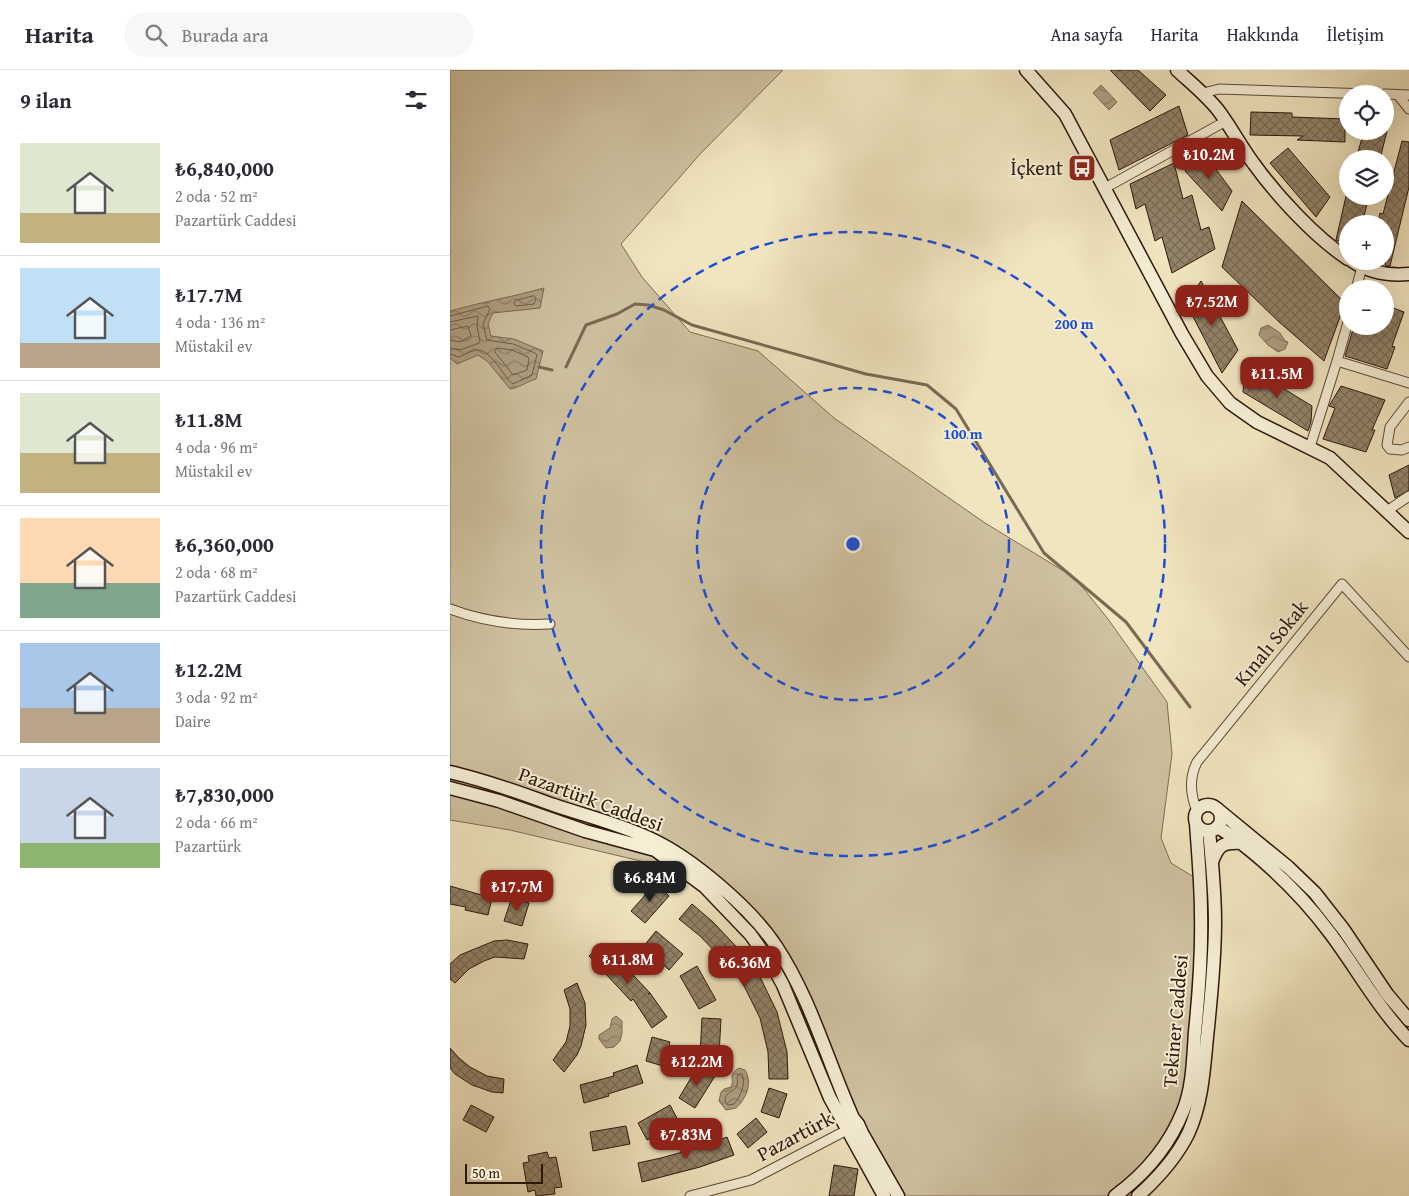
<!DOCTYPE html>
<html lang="tr">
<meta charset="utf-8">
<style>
:root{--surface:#fff;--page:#f7f7f7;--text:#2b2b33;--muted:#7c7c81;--line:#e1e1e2;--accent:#8f2418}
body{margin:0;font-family:"Gentium Book Plus",serif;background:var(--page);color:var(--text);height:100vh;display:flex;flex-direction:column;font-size:19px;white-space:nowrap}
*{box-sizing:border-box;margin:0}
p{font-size:16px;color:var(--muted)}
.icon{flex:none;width:28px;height:28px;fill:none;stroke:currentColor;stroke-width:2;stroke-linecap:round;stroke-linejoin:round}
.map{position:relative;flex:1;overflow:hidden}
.details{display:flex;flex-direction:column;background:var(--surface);width:450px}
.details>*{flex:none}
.controls{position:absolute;left:889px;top:15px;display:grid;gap:10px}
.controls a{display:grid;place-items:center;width:55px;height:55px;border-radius:50%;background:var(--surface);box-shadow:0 5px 20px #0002;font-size:25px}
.scale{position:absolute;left:15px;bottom:12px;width:78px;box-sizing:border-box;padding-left:5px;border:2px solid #2d180c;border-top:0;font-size:14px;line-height:18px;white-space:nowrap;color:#2d180c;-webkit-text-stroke:4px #f5eed5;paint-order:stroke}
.price{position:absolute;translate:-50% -42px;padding:0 11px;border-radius:10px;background:var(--accent);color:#fff;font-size:16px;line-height:32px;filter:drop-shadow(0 1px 2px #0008)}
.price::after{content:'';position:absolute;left:50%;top:30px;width:15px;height:11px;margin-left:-8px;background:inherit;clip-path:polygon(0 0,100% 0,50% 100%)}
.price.active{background:#222;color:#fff}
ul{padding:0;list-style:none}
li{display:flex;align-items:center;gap:15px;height:125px;padding:0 20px}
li+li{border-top:1px solid var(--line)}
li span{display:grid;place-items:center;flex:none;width:140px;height:100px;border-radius:0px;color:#555}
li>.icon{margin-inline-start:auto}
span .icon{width:60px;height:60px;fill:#fffc;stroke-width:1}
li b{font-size:21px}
h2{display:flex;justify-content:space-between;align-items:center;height:60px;padding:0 20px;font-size:21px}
header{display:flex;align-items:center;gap:30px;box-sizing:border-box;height:70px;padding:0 25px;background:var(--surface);border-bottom:1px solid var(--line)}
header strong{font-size:24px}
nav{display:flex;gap:28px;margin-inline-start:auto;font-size:18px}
.search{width:350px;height:45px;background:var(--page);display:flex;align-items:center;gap:12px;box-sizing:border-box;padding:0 18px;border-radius:28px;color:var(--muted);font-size:19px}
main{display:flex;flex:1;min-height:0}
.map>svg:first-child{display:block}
.green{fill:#cfc2a1;stroke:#7e6d56}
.water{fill:url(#water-waves);stroke:#7a6953}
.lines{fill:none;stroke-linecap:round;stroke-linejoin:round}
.shore{stroke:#6e5c47;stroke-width:1}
.stream{stroke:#7a6953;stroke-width:3}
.building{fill:url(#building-cross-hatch);stroke:#2d180c}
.street-casing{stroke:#5e4b39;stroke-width:11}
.secondary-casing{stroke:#2d180c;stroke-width:15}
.street{stroke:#f5eed5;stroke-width:9}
.secondary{stroke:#f5eed5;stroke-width:12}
.ring{fill:none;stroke:#1d4ed8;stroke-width:2.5;stroke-dasharray:9 6}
.labels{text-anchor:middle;stroke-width:4;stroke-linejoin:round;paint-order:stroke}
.poi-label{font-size:20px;fill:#2d180c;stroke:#f5eed5;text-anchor:end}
.street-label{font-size:20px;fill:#2d180c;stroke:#f5eed5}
.centre{fill:#1d4ed8;stroke:#f5eed5;stroke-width:2.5}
.ring-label{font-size:15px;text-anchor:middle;font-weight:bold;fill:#1d4ed8;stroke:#f5eed5;stroke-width:4;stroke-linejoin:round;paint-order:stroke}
</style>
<header>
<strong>Harita</strong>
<div class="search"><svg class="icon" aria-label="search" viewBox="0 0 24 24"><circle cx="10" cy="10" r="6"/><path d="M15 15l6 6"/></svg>Burada ara</div>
<nav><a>Ana sayfa</a><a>Harita</a><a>Hakkında</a><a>İletişim</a></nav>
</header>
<main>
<section class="details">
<h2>9 ilan<svg class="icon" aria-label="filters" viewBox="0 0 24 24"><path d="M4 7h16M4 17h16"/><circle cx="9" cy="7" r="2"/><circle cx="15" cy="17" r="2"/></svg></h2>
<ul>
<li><span style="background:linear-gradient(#dfe7d0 70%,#c2b280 0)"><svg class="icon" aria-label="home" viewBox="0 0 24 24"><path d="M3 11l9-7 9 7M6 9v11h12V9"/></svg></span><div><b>₺6,840,000</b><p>2 oda · 52 m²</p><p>Pazartürk Caddesi</p></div></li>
<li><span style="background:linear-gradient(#bfe0f5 75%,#b9a48a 0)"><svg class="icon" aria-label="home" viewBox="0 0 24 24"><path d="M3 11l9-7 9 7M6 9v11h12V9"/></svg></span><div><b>₺17.7M</b><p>4 oda · 136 m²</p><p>Müstakil ev</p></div></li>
<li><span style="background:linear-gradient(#dfe7d0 60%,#c2b280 0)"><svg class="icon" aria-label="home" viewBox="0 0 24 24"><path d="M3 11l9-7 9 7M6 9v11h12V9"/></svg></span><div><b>₺11.8M</b><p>4 oda · 96 m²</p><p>Müstakil ev</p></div></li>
<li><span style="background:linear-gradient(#ffd9b3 65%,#7fa58c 0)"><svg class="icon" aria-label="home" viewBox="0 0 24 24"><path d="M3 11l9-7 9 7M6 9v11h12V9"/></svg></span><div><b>₺6,360,000</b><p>2 oda · 68 m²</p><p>Pazartürk Caddesi</p></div></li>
<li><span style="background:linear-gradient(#a9c7e8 65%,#b9a48a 0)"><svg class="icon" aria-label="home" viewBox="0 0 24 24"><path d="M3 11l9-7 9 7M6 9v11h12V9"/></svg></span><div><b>₺12.2M</b><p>3 oda · 92 m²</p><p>Daire</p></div></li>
<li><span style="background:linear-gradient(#c9d6e8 75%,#8fb573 0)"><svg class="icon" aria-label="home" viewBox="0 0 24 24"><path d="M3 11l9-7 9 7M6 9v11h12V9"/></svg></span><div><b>₺7,830,000</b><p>2 oda · 66 m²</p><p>Pazartürk</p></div></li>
</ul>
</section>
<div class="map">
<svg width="959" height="1126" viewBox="0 0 959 1126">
<defs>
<pattern id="water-waves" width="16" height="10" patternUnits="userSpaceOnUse" patternTransform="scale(1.25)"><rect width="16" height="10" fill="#ae9f82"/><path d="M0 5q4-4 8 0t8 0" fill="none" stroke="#8e8169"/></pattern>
<pattern id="building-cross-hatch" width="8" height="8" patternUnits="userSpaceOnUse" patternTransform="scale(1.25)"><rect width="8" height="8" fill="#928369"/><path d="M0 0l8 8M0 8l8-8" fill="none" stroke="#786a55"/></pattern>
</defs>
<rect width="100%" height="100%" fill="#f0e5bf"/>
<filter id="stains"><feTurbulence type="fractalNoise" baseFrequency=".004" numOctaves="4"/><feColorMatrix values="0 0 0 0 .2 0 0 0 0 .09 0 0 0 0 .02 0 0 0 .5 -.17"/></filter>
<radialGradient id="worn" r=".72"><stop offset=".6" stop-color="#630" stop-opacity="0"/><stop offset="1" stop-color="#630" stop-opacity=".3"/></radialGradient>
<path class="green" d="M0,0H333L251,83L171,174L192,207L240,262L308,281L384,348L535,453L625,508L658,549L717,632L722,684L711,768L721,793L757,815L753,946L747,1023L721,1074L682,1126H455L400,1041L350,934L295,847L225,794L199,793L60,760L0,750Z"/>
<path class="water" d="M651,15L667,32L659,40L643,23Z
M94,218L90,238L43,243L38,254L41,266L64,269L93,281L86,309C76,312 69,318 60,319L38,292L28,285L7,294L0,288V241C31,232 63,227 94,218Z
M818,255L830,263L835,271L838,272L835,279L828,282L818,275L809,265L811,258Z
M166,946L172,951V963L170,971L164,977L156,978L149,969V965L160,958L162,949Z
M289,998L295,1000C303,1013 296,1029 286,1038L276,1040L269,1031L271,1022L274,1019L281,1017C285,1008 277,1005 289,998Z"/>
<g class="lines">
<path class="shore" d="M84,226L86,228L84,234L66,236L64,234L65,231Z
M0,246L38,236L40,239L33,254L37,270L63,274L85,283L87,285L82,305L63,314C53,306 42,281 28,280C22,280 14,285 9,287L0,284
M0,252L28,246L27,256L30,271L29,273L10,280L0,278
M0,260L18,256L21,266L10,272L0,270
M47,278L62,280L78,287L79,289L77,300L63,305L45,282Z
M289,1004H292C296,1015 291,1025 284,1034L278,1035L275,1031C275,1018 291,1024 287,1007Z"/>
<path class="stream" d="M89,297L102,300
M116,297L136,255L167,244L185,234L198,235L214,240L242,255L416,304L477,315L506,339L594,483L676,552L740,637"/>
</g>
<path class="building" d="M660,0H688L716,25L700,41Z
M729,36L738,65L669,100L660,70Z
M801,42L842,43V47L895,49V72L847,70L853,66L800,65Z
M914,61H937L930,89H906Z
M952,71L959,72V117L940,196H937L935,195V154H928L930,143L933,144Z
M838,78L880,127L866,147L820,93Z
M751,79L782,121L772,141L735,101Z
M724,93L733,129L742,125L751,160L759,157L765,179L722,203L712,167L705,171L695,134L686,139L680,114Z
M896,126H919L912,154H898V175L886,170Z
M792,131L895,233L874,291L828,251L772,197Z
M751,211L788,280L772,303L736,233Z
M935,235L954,242L942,276L945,277L937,299L895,286L904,256H935Z
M795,295L862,336L861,352L858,361L793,322Z
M891,316L935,330L922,360H925L916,382L873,369L885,338L879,336Z
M959,395V420L945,428L939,405Z
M206,813L219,826L195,853L181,841Z
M0,816L42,828L38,845L15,840L16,837L0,834Z
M62,827L79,833L72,856L54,851Z
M242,834L263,852L296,887L311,909L327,942L337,982L338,1009H319L318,982L310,948L294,916L275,888L273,890L250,866L229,849Z
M206,861L233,884L219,900L193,877Z
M57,870L78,874L74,889L45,887L34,891L19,899L5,913L0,909V894L10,885L44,871Z
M153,873L200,923L198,924L200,923L217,947L202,958L183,929L181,931L139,886Z
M247,896L266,930L249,939L230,906Z
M127,913L135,933L136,955L131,976L127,985L114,1002L103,990L116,972L120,956V939L114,920Z
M252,948L271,949L269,985H250Z
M202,967L220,972L213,996L196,991Z
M0,978L9,988L20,997L37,1006L54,1009L53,1023L42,1022L22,1015L5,1004L0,998Z
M187,995L193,1013L158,1024L159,1026L134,1033L130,1015L164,1006L163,1003Z
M248,996L265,1006L245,1038L229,1028Z
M319,1018L337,1024L329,1048L311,1042Z
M21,1035L44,1047L36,1062L13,1050Z
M220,1035L229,1052L197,1070L188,1053Z
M306,1048L317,1062L298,1078L287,1064Z
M176,1056L180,1074L143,1081L140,1062Z
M277,1067L284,1085L250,1097L192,1112L188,1093L211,1088L254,1076Z
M97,1082L99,1088L106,1087L112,1117L104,1118L105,1124L86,1126L85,1120L78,1122L73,1093L79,1092L78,1086Z
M384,1095L408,1099L404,1126H379Z"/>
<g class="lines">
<defs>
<path id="street" d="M753,23L769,19L920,24
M935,24L959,25
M948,25L959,39
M655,118L776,51
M906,219L912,197
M887,291L959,313
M959,332L940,357L937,375L940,379L952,380L959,377
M860,377L887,291L898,252
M937,441L959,426
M0,539C32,551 65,556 100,554
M747,741C740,724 739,708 747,692L892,514L959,587
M240,1126L301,1110L397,1060"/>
<path id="secondary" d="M576,0L615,44L732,264L757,306L780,333L807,352L880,388L959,462
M727,0C741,13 756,25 768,40C781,57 791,77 804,94C827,126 865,167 898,189
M902,191C920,203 938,206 959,204
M0,702C36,710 70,723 104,735C136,746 170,754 201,769C242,788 301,838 326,876C361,929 377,990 403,1048L408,1054L412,1063L448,1126
M0,718L49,731L135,761L205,780L255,817L300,864L322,895L333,915L380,1028L434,1126
M745 748a13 13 0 1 1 26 0a13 13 0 1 1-26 0Z
M766,738L838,797L865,823L894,860L937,924L959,950
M767,757C784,766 798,778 813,791C838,813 860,836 880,863C907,899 928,938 959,970
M762,792C768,775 773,772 791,773
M665,1126C695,1104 719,1076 733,1041C743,1017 743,988 745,962C749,923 752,884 751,844C751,814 748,783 746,753
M688,1126C708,1108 726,1088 738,1064C752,1034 754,999 757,967C761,929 765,891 765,852C765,822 762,791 759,761"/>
</defs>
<use href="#street" class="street-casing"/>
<use href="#secondary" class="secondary-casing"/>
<use href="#street" class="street"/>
<use href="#secondary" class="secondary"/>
</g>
<g class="ring">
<circle cx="403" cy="474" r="156"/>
<circle cx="403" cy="474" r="312"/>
</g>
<defs>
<symbol id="bus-square" viewBox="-11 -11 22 22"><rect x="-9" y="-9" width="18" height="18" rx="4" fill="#8f2418" stroke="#f5eed5"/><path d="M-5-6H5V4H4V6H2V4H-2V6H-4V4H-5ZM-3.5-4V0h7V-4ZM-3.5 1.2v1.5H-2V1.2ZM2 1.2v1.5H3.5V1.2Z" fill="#fff"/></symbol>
</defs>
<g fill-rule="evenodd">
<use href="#bus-square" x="616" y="82" width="32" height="32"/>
</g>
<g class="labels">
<g class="poi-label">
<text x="613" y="105">İçkent</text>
</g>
<g class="street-label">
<text transform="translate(821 573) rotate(-51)" y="7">Kınalı Sokak</text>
<text transform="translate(141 729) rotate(20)" y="7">Pazartürk Caddesi</text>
<text transform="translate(725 951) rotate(-85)" y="7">Tekiner Caddesi</text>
<text transform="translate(345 1066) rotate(-28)" y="7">Pazartürk</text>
</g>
</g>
<circle cx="403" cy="474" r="8" class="centre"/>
<g class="ring-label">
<text x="624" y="259">200 m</text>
<text x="513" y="369">100 m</text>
</g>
<rect width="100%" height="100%" filter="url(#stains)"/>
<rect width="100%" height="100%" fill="url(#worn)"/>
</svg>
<div class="controls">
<a><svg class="icon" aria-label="locate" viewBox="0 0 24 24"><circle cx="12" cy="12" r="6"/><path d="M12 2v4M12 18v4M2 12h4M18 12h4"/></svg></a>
<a><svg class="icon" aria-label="layers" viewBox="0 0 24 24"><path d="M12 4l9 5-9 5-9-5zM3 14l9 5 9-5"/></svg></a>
<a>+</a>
<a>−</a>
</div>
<div class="scale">50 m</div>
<b class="price" style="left:759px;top:110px">₺10.2M</b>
<b class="price" style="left:762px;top:257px">₺7.52M</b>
<b class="price" style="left:827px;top:329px">₺11.5M</b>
<b class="price active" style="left:200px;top:833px">₺6.84M</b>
<b class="price" style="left:67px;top:842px">₺17.7M</b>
<b class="price" style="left:178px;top:915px">₺11.8M</b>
<b class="price" style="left:295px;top:918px">₺6.36M</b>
<b class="price" style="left:247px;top:1017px">₺12.2M</b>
<b class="price" style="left:236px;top:1090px">₺7.83M</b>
</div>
</main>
